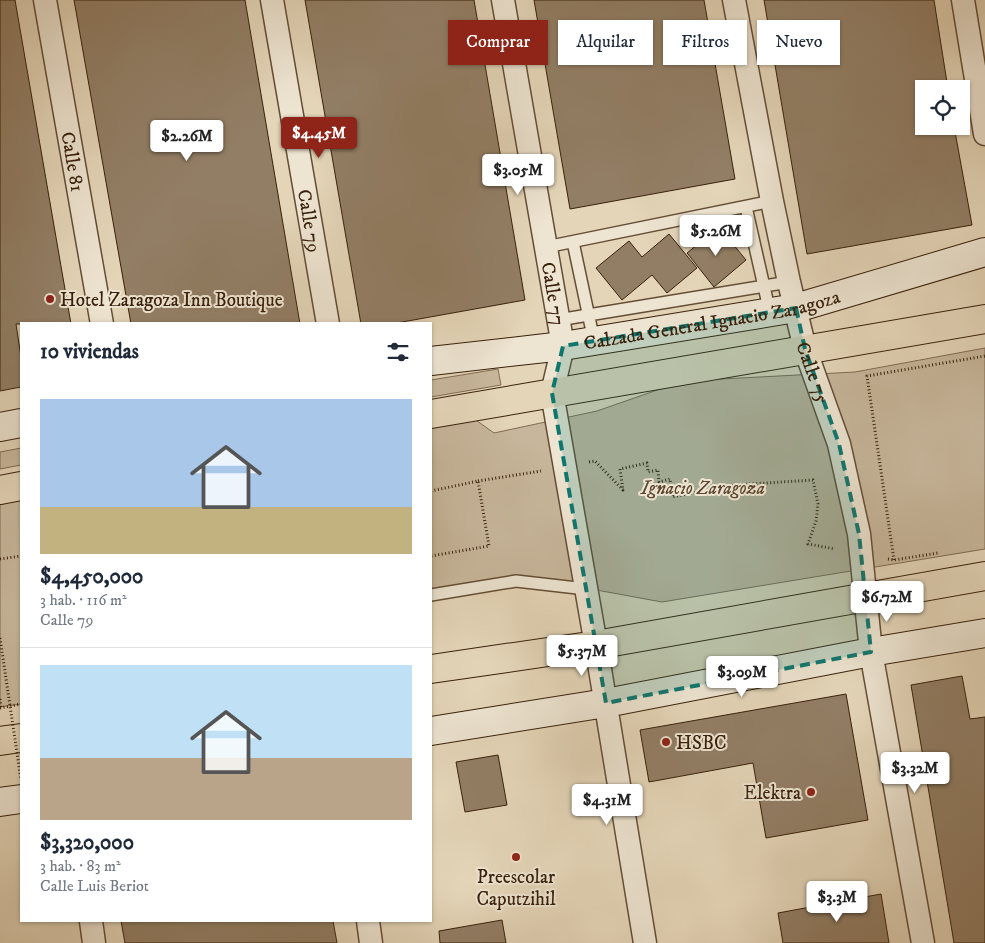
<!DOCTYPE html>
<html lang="es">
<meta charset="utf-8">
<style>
:root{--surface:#fff;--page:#f6f6f7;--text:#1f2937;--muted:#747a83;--line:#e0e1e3;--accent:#8f2418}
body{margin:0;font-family:"IM FELL DW Pica",serif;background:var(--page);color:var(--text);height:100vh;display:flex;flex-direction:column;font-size:19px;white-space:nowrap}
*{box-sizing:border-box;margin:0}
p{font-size:16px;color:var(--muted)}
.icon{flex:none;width:28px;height:28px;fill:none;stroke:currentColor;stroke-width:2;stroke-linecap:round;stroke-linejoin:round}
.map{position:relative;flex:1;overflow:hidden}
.drawer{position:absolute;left:20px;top:322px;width:412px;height:600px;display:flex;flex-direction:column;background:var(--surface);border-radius:0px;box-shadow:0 1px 4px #0004}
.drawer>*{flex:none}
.banner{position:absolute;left:448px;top:20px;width:462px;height:45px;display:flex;gap:10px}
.tools{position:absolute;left:915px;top:80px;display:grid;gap:10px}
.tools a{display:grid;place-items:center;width:55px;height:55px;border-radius:0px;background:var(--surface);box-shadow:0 1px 4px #0004;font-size:25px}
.price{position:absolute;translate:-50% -42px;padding:0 11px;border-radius:5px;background:#fff;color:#222;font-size:16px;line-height:32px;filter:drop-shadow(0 1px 2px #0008)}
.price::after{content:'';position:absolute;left:50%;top:30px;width:15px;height:11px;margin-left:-8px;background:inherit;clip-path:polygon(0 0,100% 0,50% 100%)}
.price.active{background:var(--accent);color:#fff}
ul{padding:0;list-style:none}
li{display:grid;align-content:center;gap:10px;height:265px;padding:0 20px}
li+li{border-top:1px solid var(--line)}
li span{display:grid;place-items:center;height:155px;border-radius:0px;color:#555}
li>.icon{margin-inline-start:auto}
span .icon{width:90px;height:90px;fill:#fffc;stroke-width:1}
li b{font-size:21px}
h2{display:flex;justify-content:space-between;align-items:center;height:60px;padding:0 20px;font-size:21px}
.pill{padding:0 18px;border-radius:0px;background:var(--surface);box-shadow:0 1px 4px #0004;font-size:18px;line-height:45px}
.pill.active{background:var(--accent);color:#fff}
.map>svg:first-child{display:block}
.green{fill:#c7b69b;stroke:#806b53}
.building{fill:#927e65;stroke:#39200b}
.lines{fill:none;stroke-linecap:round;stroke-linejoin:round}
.service-casing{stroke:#644d36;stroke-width:14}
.minor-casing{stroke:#644d36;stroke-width:25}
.secondary-casing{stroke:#39200b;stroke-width:30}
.primary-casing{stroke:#39200b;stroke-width:30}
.path{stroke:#39200b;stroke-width:3;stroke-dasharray:1 2.5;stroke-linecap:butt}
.service{stroke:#ede4d1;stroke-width:11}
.minor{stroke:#ede4d1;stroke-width:22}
.secondary{stroke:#ede4d1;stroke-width:28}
.primary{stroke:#e4d5b8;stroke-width:28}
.path-bridge{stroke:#39200b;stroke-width:3;stroke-dasharray:1 2.5;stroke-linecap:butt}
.marked{fill:#0f766e;fill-opacity:0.2;stroke:#0f766e;stroke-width:4;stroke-dasharray:10 6;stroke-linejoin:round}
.poi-dot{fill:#8f2418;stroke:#ede4d1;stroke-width:2}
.labels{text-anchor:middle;stroke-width:4;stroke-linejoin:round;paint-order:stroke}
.street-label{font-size:19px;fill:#39200b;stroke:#ede4d1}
.poi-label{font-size:19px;fill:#39200b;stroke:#ede4d1;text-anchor:start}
.park-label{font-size:19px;font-style:italic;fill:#5c462f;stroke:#ede4d1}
</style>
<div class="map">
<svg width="985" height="943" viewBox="0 0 985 943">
<rect width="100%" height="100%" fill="#e4d5b8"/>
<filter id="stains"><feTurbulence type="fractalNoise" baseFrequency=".004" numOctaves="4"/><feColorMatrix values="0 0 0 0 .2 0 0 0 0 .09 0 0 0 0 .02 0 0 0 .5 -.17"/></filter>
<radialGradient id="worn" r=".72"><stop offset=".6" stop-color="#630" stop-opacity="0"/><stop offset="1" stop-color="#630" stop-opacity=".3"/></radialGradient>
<path class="green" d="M985,348V549L662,602L580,587L515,580L431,593V421L466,413L494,433L597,411L683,381L855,372Z
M498,369L501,385L431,397V380Z
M21,448V465L0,469V452Z
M21,498V704L0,707V502Z"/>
<path class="building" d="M0,0H15L71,324H16L21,357V387L0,391Z
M74,0H245L300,324H131Z
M305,0H474L525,300L391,324H361Z
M534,0H704L735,179L570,209Z
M764,0H934L948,89H924V126H954L972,225L807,254Z
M719,227L746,260L714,287L687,253Z
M669,234L697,268L667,293L652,275L622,300L596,268L629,241L642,257Z
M962,676L970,719L985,717V943H954L911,685Z
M846,694L868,820L766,838L753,763L649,782L640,730Z
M498,755L507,805L465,812L456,762Z
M881,894L889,943H783L778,913Z
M502,920L506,943H440L439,931Z
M121,921H333L337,943H125Z"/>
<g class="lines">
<defs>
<path id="service" d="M746,207L770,313
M573,242L594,341
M546,247L772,201
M558,320L789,282
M431,595L516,581L586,589"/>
<g id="minor">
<path id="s1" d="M45,0L102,324"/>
<path id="s2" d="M272,0L328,324"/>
<path id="s3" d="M503,0L563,346L552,393L596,645L645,943"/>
<path id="s4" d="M734,0L772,201L789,282L805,349L839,444L859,534L871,652L923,943"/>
<path d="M963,0L985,134"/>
<path d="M91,921L94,943"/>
<path d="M368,921L371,943"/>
</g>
<g id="secondary">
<path id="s5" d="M431,361L563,346L796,308L985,252"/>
<path d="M0,427L21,423"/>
<path d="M431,731L606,703L871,652L985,633"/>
<path d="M0,802L21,799"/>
</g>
<path id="primary" d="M431,414L985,319
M0,490L21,486
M431,669L596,645L985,576
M0,741L21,738"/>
</defs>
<use href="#service" class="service-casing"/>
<use href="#minor" class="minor-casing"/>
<use href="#secondary" class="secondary-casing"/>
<use href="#primary" class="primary-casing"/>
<path class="path" d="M589,462L595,461L623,490L620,469L647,463L648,472L658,470L659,482L670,479L672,497L735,485L813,480L818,504L816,521L808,544L835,549
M478,481L541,471
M431,491L478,481L489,546L431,556
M0,559L21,556
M888,559L894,560L938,553
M894,560L867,376L985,356
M0,699L1,707
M0,708L21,704"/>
<use href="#service" class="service"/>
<use href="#minor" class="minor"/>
<use href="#secondary" class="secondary"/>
<use href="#primary" class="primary"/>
<path class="path-bridge" d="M0,638L21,780"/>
</g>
<path class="marked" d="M796,308L805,349L839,444L859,534L871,652L606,703L552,393L563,346Z"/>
<g class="poi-dot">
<circle cx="50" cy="299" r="5"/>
<circle cx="666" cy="742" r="5"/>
<circle cx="811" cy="792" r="5"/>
<circle cx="516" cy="857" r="5"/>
</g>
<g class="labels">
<g class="street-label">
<text dy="7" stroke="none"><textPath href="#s1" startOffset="164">Calle 81</textPath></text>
<text dy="7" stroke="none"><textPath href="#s2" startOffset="224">Calle 79</textPath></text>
<text dy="7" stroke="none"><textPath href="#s3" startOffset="298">Calle 77</textPath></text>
<text dy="7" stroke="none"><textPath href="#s5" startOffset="284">Calzada General Ignacio Zaragoza</textPath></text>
<text dy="7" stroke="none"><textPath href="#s4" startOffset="381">Calle 75</textPath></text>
</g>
<g class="poi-label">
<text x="60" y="306">Hotel Zaragoza Inn Boutique</text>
<text x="676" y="749">HSBC</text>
<text x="801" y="799" text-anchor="end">Elektra</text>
<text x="516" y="883" text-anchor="middle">Preescolar<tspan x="516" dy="22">Caputzihil</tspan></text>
</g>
<g class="park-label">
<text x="703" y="494">Ignacio Zaragoza</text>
</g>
</g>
<rect width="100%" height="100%" filter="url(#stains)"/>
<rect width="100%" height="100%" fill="url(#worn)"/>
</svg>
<div class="tools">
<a><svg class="icon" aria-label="locate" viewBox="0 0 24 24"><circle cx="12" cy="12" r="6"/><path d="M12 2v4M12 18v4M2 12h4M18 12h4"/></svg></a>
</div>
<b class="price active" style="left:319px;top:159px">$4.45M</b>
<b class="price" style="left:187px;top:162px">$2.26M</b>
<b class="price" style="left:518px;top:196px">$3.05M</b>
<b class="price" style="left:716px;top:257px">$5.26M</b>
<b class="price" style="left:887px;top:623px">$6.72M</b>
<b class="price" style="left:582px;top:677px">$5.37M</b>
<b class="price" style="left:742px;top:698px">$3.09M</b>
<b class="price" style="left:915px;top:794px">$3.32M</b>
<b class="price" style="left:607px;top:826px">$4.31M</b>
<b class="price" style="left:837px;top:923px">$3.3M</b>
<div class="banner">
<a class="pill active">Comprar</a>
<a class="pill">Alquilar</a>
<a class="pill">Filtros</a>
<a class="pill">Nuevo</a>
</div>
<section class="drawer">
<h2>10 viviendas<svg class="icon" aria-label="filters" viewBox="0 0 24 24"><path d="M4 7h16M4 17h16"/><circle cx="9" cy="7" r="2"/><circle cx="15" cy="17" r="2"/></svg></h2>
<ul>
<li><span style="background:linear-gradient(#a9c7e8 70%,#c2b280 0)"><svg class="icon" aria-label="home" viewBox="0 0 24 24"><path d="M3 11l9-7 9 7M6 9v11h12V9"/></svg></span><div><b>$4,450,000</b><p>3 hab. · 116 m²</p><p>Calle 79</p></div></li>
<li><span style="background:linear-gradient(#bfe0f5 60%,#b9a48a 0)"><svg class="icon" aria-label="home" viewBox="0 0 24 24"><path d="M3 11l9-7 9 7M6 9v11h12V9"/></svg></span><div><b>$3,320,000</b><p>3 hab. · 83 m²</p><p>Calle Luis Beriot</p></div></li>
</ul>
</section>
</div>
